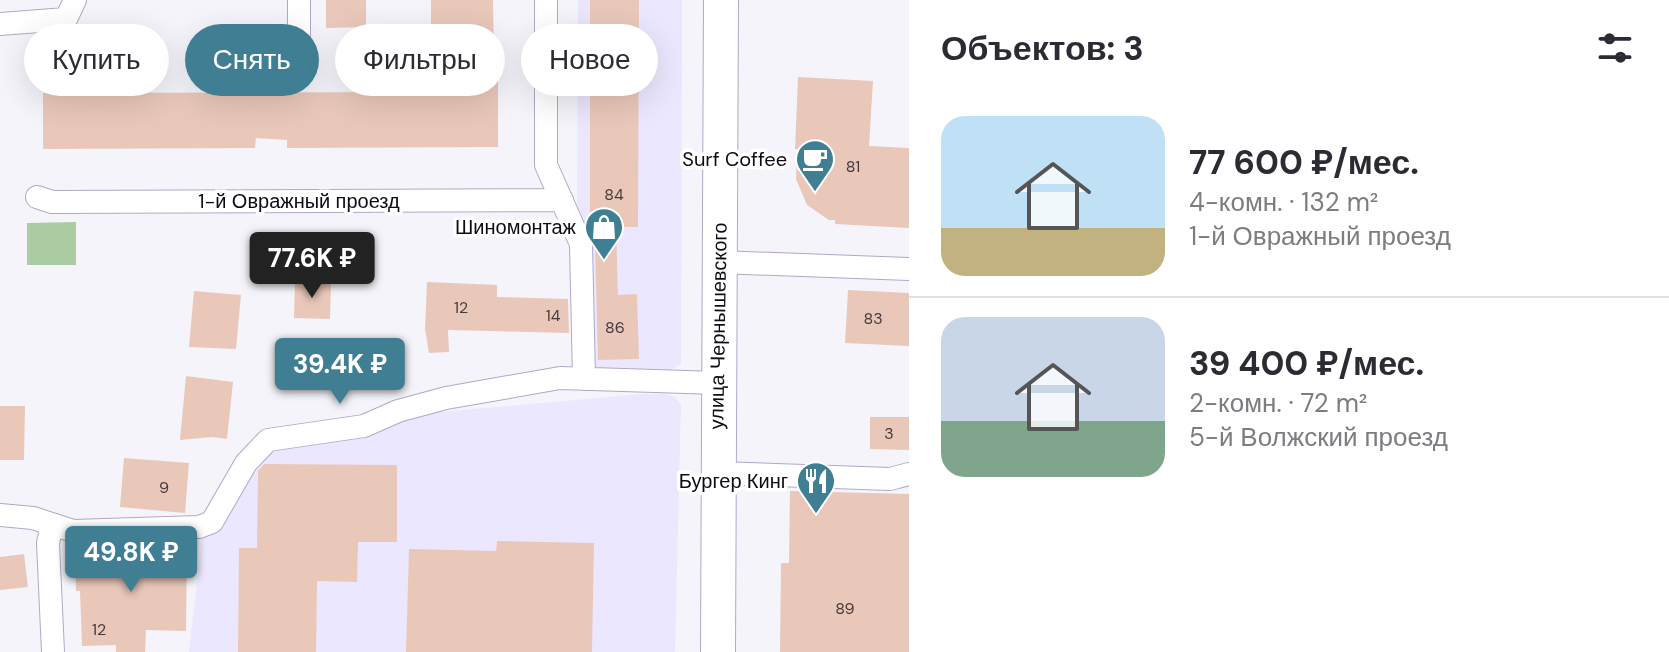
<!DOCTYPE html>
<html lang="ru">
<meta charset="utf-8">
<style>
:root{--surface:#fff;--page:#f2f2f3;--text:#2b2b33;--muted:#7c7c81;--line:#e1e1e2;--accent:#407e93}
body{margin:0;font-family:"DM Sans",sans-serif;background:var(--page);color:var(--text);height:100vh;display:flex;flex-direction:column;font-size:30px;white-space:nowrap}
*{box-sizing:border-box;margin:0}
p{font-size:26px;color:var(--muted)}
.icon{flex:none;width:44px;height:44px;fill:none;stroke:currentColor;stroke-width:2;stroke-linecap:round;stroke-linejoin:round}
.map{position:relative;flex:1;overflow:hidden}
.panel{display:flex;flex-direction:column;background:var(--surface);width:760px}
.panel>*{flex:none}
.top-card{position:absolute;left:24px;top:24px;width:760px;height:72px;display:flex;gap:16px}
.price{position:absolute;translate:-50% -68px;padding:0 18px;border-radius:8px;background:var(--accent);color:#fff;font-size:26px;line-height:52px;filter:drop-shadow(0 2px 4px #0008)}
.price::after{content:'';position:absolute;left:50%;top:48px;width:24px;height:18px;margin-left:-12px;background:inherit;clip-path:polygon(0 0,100% 0,50% 100%)}
.price.active{background:#222;color:#fff}
ul{padding:0;list-style:none}
li{display:flex;align-items:center;gap:24px;height:200px;padding:0 32px}
li+li{border-top:2px solid var(--line)}
li span{display:grid;place-items:center;flex:none;width:224px;height:160px;border-radius:24px;color:#555}
li>.icon{margin-inline-start:auto}
span .icon{width:96px;height:96px;fill:#fffc;stroke-width:1}
li b{font-size:34px}
h2{display:flex;justify-content:space-between;align-items:center;height:96px;padding:0 32px;font-size:34px}
.pill{padding:0 28px;border-radius:36px;background:var(--surface);box-shadow:0 8px 32px #0002;font-size:28px;line-height:72px}
.pill.active{background:var(--accent);color:#fff}
main{display:flex;flex:1;min-height:0}
.map>svg:first-child{display:block}
.built{fill:#ebe7fe}
.green{fill:#abcca3}
.building{fill:#e9c8ba}
.lines{fill:none;stroke-linecap:round;stroke-linejoin:round}
.street-casing{stroke:#afa9c7;stroke-width:24}
.primary-casing{stroke:#afa9c7;stroke-width:36}
.street{stroke:#fff;stroke-width:22}
.primary{stroke:#fff;stroke-width:34}
.labels{text-anchor:middle;stroke-width:7;stroke-linejoin:round;paint-order:stroke}
.number-label{font-size:16px;fill:#443a3e}
.poi-label{font-size:20px;fill:#0d0b15;stroke:#fff;text-anchor:end}
.street-label{font-size:20px;fill:#0d0b15;stroke:#fff}
</style>
<main>
<div class="map">
<svg width="909" height="652" viewBox="0 0 909 652">
<rect width="100%" height="100%" fill="#f5f4fa"/>
<path class="built" d="M578,0H682L681,364L665,373L595,369L589,364L577,216Z
M643,394H666L675,397L681,404L675,652H189L202,537L251,466L270,448L406,415Z"/>
<path class="green" d="M76,222V265H27V223Z"/>
<path class="building" d="M326,0H366V27L326,28Z
M431,0H493L494,64H498V147L287,148V140L256,138L255,148L43,149V93L431,92Z
M590,0H639L638,227H616L618,295L637,294L639,359L598,360L595,244L590,227Z
M798,77L873,81L869,146L909,148V228L835,224V220H829L807,205L796,179L797,149H795Z
M295,281L331,282L330,319L294,318Z
M427,282L497,285V297L568,299L569,333L448,330L449,352L429,353L425,329Z
M848,290L909,293V346L845,343Z
M194,291L241,295L236,349L189,347Z
M186,376L233,382L227,439L212,437L180,440Z
M0,406H25L24,460H0Z
M870,417H909V450L870,449Z
M124,458L189,463L185,513L120,507Z
M264,464L397,465V542H358L357,582L317,581L316,652H238L239,548H257L258,471Z
M790,491L909,494V652H780L781,563H789Z
M497,541L594,543L592,652H406L409,549L496,551Z
M182,546L187,547L186,631L146,630L145,652H116V645L82,646L80,591H76L75,548Z
M24,554L28,587L0,590V557Z"/>
<g class="lines">
<defs>
<path id="street" d="M546,0V165L581,244L584,379
M0,24L66,19L75,0
M299,45V0
M37,197L52,202L562,200
M719,262L909,269
M717,473L890,479L909,474
M0,515L33,518L73,531L199,527L212,522L246,463L268,440L364,426L398,411L446,398L560,378L718,383
M52,525L48,543L53,652"/>
<path id="primary" d="M718,652L721,0"/>
</defs>
<use href="#street" class="street-casing"/>
<use href="#primary" class="primary-casing"/>
<use href="#street" class="street"/>
<use href="#primary" class="primary"/>
</g>
<defs>
<symbol id="cafe-pin" viewBox="-11 -11 22 30"><path d="M0 17L-7.5 6A9.5 9.5 0 1 1 7.5 6Z" fill="#407e93" stroke="#fff"/><path d="M-5.5-4.5H6V0H3Q3 3.5 0 3.5H-2.5Q-5.5 3.5-5.5 0ZM3-3.2v2h1.7v-2ZM-6 4.5H4V6H-6Z" fill="#fff"/></symbol>
<symbol id="shop-pin" viewBox="-11 -11 22 30"><path d="M0 17L-7.5 6A9.5 9.5 0 1 1 7.5 6Z" fill="#407e93" stroke="#fff"/><path d="M-5-2.5h2.3a2.7 3.5 0 0 1 5.4 0H5L5.5 6h-11ZM-1.5-2.5h3a1.5 2.3 0 0 0-3 0Z" fill="#fff"/></symbol>
<symbol id="restaurant-pin" viewBox="-11 -11 22 30"><path d="M0 17L-7.5 6A9.5 9.5 0 1 1 7.5 6Z" fill="#407e93" stroke="#fff"/><path d="M-5-6h1v4h1v-4h1v4h1v-4h1v5L-1.5 .5V6h-2V.5L-5-1ZM5-6V6H3V1.5H1.5Q1.5-4 5-6Z" fill="#fff"/></symbol>
</defs>
<g fill-rule="evenodd">
<use href="#cafe-pin" x="793" y="137" width="44" height="60"/>
<use href="#shop-pin" x="582" y="205" width="44" height="60"/>
<use href="#restaurant-pin" x="794" y="459" width="44" height="60"/>
</g>
<g class="labels">
<g class="number-label">
<text x="853" y="172">81</text>
<text x="614" y="200">84</text>
<text x="461" y="313">12</text>
<text x="553" y="321">14</text>
<text x="873" y="324">83</text>
<text x="615" y="333">86</text>
<text x="889" y="439">3</text>
<text x="164" y="493">9</text>
<text x="845" y="614">89</text>
<text x="99" y="635">12</text>
</g>
<g class="poi-label">
<text x="787" y="166">Surf Coffee</text>
<text x="576" y="234">Шиномонтаж</text>
<text x="788" y="488">Бургер Кинг</text>
</g>
<g class="street-label">
<text x="299" y="208">1-й Овражный проезд</text>
<text transform="translate(718 326) rotate(-89)" y="7">улица Чернышевского</text>
</g>
</g>
</svg>
<b class="price active" style="left:312px;top:300px">77.6K ₽</b>
<b class="price" style="left:340px;top:406px">39.4K ₽</b>
<b class="price" style="left:131px;top:594px">49.8K ₽</b>
<div class="top-card">
<a class="pill">Купить</a>
<a class="pill active">Снять</a>
<a class="pill">Фильтры</a>
<a class="pill">Новое</a>
</div>
</div>
<section class="panel">
<h2>Объектов: 3<svg class="icon" aria-label="filters" viewBox="0 0 24 24"><path d="M4 7h16M4 17h16"/><circle cx="9" cy="7" r="2"/><circle cx="15" cy="17" r="2"/></svg></h2>
<ul>
<li><span style="background:linear-gradient(#bfe0f5 70%,#c2b280 0)"><svg class="icon" aria-label="home" viewBox="0 0 24 24"><path d="M3 11l9-7 9 7M6 9v11h12V9"/></svg></span><div><b>77 600 ₽/мес.</b><p>4-комн. · 132 m²</p><p>1-й Овражный проезд</p></div></li>
<li><span style="background:linear-gradient(#c9d6e8 65%,#7fa58c 0)"><svg class="icon" aria-label="home" viewBox="0 0 24 24"><path d="M3 11l9-7 9 7M6 9v11h12V9"/></svg></span><div><b>39 400 ₽/мес.</b><p>2-комн. · 72 m²</p><p>5-й Волжский проезд</p></div></li>
</ul>
</section>
</main>
